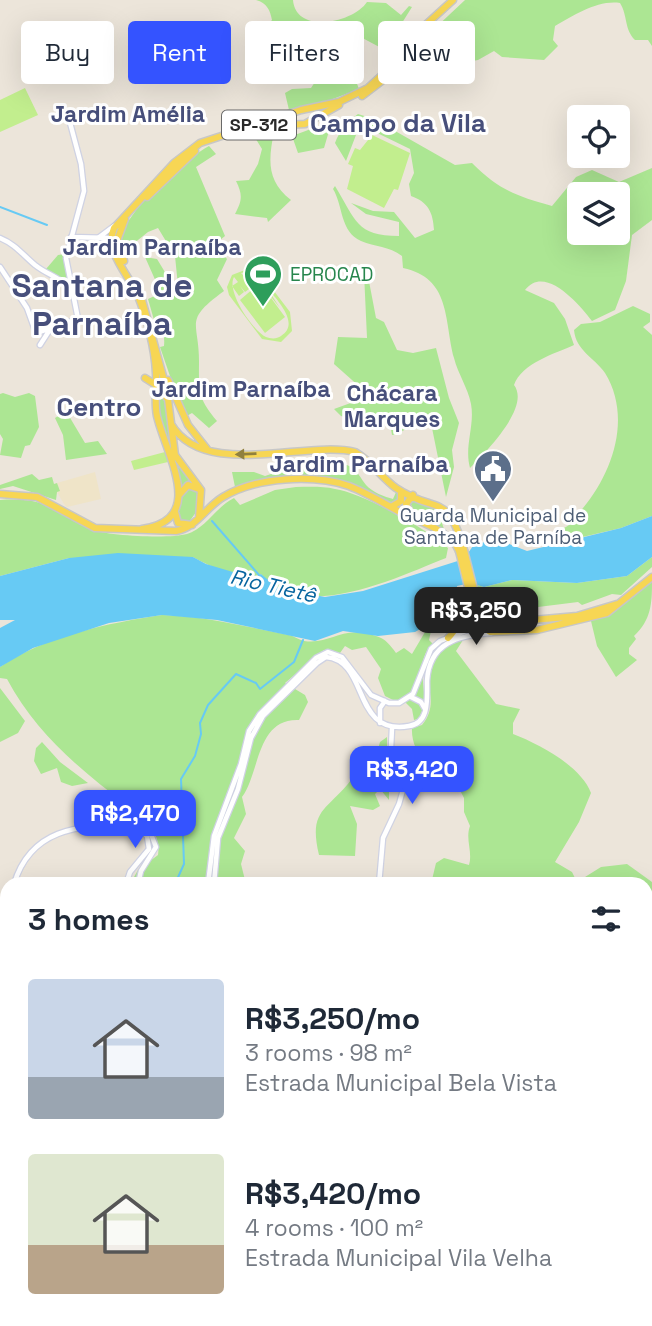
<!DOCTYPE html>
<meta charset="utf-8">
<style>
:root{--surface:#fff;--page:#f2f2f3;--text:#1f2937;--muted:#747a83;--accent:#3453ff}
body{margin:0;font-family:"Space Grotesk",sans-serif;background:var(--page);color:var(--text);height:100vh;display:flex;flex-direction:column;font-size:26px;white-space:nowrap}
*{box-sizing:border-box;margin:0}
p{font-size:23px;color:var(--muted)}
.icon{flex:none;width:38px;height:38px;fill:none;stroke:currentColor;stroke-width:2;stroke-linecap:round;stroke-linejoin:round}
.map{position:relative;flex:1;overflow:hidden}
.drawer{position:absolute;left:0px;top:877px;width:653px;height:450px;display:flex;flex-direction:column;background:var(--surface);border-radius:21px 21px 0 0;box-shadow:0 7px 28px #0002}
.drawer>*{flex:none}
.hud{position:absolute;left:21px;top:21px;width:611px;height:63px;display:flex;gap:14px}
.tools{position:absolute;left:567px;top:105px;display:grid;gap:14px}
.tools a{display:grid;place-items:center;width:63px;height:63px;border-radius:7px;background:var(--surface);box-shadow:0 7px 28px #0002;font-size:35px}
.price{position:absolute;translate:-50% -60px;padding:0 16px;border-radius:14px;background:var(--accent);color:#fff;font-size:23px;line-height:46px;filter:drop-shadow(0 2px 4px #0008)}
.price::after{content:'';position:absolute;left:50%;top:42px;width:21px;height:16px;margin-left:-10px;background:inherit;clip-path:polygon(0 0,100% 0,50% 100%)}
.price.selected{background:#222;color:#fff}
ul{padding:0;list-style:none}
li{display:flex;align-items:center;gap:21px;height:175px;padding:0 28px}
li span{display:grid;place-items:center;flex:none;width:196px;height:140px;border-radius:7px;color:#555}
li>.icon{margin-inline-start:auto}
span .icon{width:84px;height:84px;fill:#fffc;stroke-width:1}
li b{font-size:30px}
h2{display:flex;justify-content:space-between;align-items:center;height:84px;padding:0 28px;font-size:30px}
.tag{padding:0 24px;border-radius:7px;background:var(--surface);box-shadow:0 7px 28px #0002;font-size:24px;line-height:63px}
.tag.selected{background:var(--accent);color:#fff}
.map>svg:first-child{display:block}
.education{fill:#efe4c8}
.green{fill:#ace693;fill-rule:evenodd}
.pitch{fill:#c2ee8e;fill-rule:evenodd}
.water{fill:#67caf4}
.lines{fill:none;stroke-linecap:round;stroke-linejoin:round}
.stream{stroke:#67caf4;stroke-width:2}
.secondary-casing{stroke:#cfd2e3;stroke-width:7}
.primary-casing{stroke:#c7c7c7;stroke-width:9}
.secondary{stroke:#fff;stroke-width:4.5}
.primary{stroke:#f7d654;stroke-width:6}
.primary-bridge-casing{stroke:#c7c7c7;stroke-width:9;stroke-linecap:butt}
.primary-bridge{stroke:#f7d654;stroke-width:6}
.oneway{fill:#90803e}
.labels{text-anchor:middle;stroke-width:6;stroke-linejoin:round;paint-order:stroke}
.shield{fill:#fff;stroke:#696969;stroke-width:2}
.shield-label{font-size:18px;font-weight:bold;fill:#292929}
.leisure-label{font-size:19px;fill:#27864d;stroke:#fff;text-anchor:start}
.service-label{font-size:19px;fill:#4e5e75;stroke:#fff}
.water-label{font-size:21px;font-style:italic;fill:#07659f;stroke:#fff}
.quarter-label{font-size:23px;font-weight:bold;fill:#474f7b;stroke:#fff}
.district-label{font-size:26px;font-weight:bold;fill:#474f7b;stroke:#fff}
.town-label{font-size:33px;font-weight:bold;fill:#474f7b;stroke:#fff}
</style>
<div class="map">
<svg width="652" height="1326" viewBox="0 0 652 1326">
<rect width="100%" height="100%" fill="#ece5da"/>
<path class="education" d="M95,472L101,499L67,507L64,504L57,492L60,490L57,483Z"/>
<path class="green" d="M256,0H293C296,35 353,23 367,2L386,3L401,15L409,6L412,7L385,50L353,33C322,61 352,63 359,89L325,102L289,110L285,93L292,89L311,88L319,76L305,59L283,55L263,30L272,20C270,10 267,3 256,0Z
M465,0H652V46L648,40H635C624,29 628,16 620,3C597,0 575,15 555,26L553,40L558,46L544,60L502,57L494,51L478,60L451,65L447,79L420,66L422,60L416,55V46Z
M358,114L374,119L455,165L472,163C499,190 516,196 552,206L576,177L592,170L619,182L652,168V220L632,235L626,281L615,310L592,321C579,304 545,264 525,290L554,303L565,319L574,345C554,354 522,363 514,385C531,407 485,453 470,468C464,446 475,426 471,404C468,388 458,374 454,358C444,320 451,278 403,268L402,256C389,246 375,247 361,241C340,232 343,205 333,189L335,186C356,220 356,236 399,236V222L366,214L351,203L373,211L394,212L415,238L434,230C433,212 428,202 411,196L409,184L414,173L410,149L371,130L356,135L346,161L335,143C340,130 347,122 358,114ZM618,194V233H579V194Z
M338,119L329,131L324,148L298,153L292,136Z
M274,132C268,161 267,181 291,200L268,222L267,218L235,214C242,201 243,195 236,181L249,180L258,164L262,149L254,136Z
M209,146L216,154L196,167L225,236L220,240V251L227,259L217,280L224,291C183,321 199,321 199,361C199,391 197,397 217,421L209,428L192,413L185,417L182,411L160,347L164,346C165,336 163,325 154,320L148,299L161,293L145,257L157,259L174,287L178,286L175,256L158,228L148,232L133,244L120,239C129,208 181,162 209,146Z
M65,254L70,283L68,292L46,269L58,255Z
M364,273L368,276L376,318L384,322L397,350L413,353L436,348L449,398L459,423L452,450L454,467L446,497L432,428L418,421L398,434L392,435L388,413L368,416L374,427L341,416L334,409L370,396L334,364L338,337L367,338Z
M633,306L650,314V322L643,327L652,335V516L621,528L544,546L545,537C553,532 562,530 569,525C575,521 579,513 583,508C613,472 632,417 605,373C594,357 576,351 574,330L581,324L600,322Z
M3,393L15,397L29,393L35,396L39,427L30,445L25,446L21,458L0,455L3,439L0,434V394Z
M162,396L165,399L175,460L195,483L181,489L159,416L157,398Z
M66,411L85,443L98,441L107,454L66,460L63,435L55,418Z
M347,465C357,469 361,479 366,485C372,492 385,497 393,499L397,490L400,498L394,505L343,481H269L235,487L232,472H254L265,476L292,467Z
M32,474L39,480L52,477L54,484L57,483L60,491L57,492L56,500L13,486L0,489V485Z
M188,487L198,491L199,508L189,522L178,520C177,511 181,495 188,487Z
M296,487C309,487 322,486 335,489C363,493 427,529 448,548L446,558C397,577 304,624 261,574C243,582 209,566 193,557L69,558L0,576V500C50,497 49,511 90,529C106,536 170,539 187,534C205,529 216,507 234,498L240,505L275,490Z
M414,499L438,511L445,532L417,515L410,503Z
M652,557V567L621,595L612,594L582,605L578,602L530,608L467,590L470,583L484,587L512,580L577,583L627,576Z
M652,582C652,604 651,620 634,636L636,639L629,648V654L637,660L616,677L597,646L591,621L613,613Z
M162,615C205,616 247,627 289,635C294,636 299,640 304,641C332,645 341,624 376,636C386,639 390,645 396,653L404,648L412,654L425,632L431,631L429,640L433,644C409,666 435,696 418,719L414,720L412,709L404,701L397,702L385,696L378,678L381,669L366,647L352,650L345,646L340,653L324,650L285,683L305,695L308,702L299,720C256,718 260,773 242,797L246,814L234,838L245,851L241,864L246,884H130L138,870L158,855C161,835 148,819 132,808V803L127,805C79,769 36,733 7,679L0,678V667C44,636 109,623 162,615Z
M460,638L463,640L456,651L496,704L520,709L513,723V734C539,744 581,766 591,793L579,822L555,862L572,872L577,882L601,867L627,864L652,882V998L646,999V884H431L436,863L444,858L469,865C473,852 465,839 470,826L464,812V798L451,773L430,770C420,758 411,744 412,728L422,725C450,692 396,659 460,638Z
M0,688L25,721L18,733L0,742Z
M387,737V752L399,765L400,773L389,783V800L380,789L375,794L380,806L373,810L350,806L357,824L355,856L319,855C308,809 327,811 351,780C359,770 364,757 377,753L380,742Z
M42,742L60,762L88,783L72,786L61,782L57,768L41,774L34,761L36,748Z
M100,791L129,813L127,816L95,820L89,814L90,801Z
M176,1320H266L264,1326H178Z"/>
<path class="pitch" d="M25,88L38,115L0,132V100Z
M372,135L410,153L398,190L394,189L384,208L347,189L353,166L348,164L355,148L360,150Z
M255,266L290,312L292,331L281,342L262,339L229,295L227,287L232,275ZM250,271L262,281L240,300L265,333L285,317L263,287L280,308L265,285C274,297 302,323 281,336C277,339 271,339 266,337C252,330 226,291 234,277L238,282L232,286L239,296L244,292L240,286L245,292L257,283L249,272L244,276L241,273Z
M165,452L168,462L134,470L131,461Z"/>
<path class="water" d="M652,516V557L627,576L577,583L512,580L484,587L470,583L457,586L455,604L445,608L434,621L415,632L378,636L343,631L315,641L217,620L162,615L109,623L33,648L0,667V628L15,620H0V576L69,558L118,553L193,557L206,564L253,578L261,574L278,588L325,597L363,591L464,559L475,543L502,541L527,551L621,528Z"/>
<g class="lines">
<path class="stream" d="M0,207L47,225
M212,521L259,575
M175,884L184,864L181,779L195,756L201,734L200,723L208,705L236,674L256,683L260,689L294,662L303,640"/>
<defs>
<path id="secondary" d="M71,237L110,238
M0,238C15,244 23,255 35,265C49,276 57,275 72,290
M98,238L114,226
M0,267L27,308L36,333L78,319L66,258L84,191L81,164L69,119
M40,345L49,331
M411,697L421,702L425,709
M380,723V708L385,701
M14,884C32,824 85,826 138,823L151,834L156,847L141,871L138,884
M126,884L130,872L149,849L147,836L135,825
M208,884L214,836L241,764L249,731L260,714L316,658L328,652L342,657L371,695L389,703H399L413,694L431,649L440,641L474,628L477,621
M214,884L218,838L238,789L251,738L263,716L317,663L326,657C370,661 351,736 409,726C430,723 427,698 427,681C429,643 458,635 492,633
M379,884L383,838L399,804L406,779L404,765L391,748L392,728
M0,911L7,900
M427,1320V1326"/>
<path id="primary" d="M362,96L387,77L396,59
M268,126L305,124L339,105
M147,197L195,151
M124,261L117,241L125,219
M139,289L167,391L175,455L201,490L199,518
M145,378L156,385L167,398
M168,380L188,425L207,449
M171,424C204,480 306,440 355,452C371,461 381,477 396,488C436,515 447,490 464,550
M0,494L37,497L95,528L176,531C196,528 206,507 223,497C256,477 313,474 349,486C367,493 385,504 402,513C420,522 451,531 459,551
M179,495L188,485L199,489
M391,507L401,501V491
M175,512L178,523L192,525
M412,517L406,504L413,495
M142,529C208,520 166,455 157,416C154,402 157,388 156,373C155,349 147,318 138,296C129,275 104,251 114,228L174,163L200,143L301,110L339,102L368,88L382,75L408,41L453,0
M478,605L486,620L500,623L577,616L617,604
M473,607L481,625L490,632L537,630L607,613L652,577
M448,638C459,628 465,606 478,600L531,618"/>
</defs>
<use href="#secondary" class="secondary-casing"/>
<use href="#primary" class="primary-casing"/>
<use href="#secondary" class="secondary"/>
<use href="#primary" class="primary"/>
<defs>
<path id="primary-bridge" d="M464,550L478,605
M459,551L473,607"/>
</defs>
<use href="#primary-bridge" class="primary-bridge-casing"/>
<use href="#primary-bridge" class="primary-bridge"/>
</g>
<defs><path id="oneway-solid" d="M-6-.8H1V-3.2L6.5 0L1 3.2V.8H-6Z" transform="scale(1.75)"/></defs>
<use class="oneway" href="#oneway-solid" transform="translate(246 454) rotate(178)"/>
<defs>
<symbol id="stadium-pin" viewBox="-11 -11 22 30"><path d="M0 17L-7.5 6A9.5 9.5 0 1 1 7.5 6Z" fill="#2e9e5b" stroke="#fff"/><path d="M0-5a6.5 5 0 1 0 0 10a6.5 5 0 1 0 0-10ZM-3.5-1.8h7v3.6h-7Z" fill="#fff"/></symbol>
<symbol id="civic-pin" viewBox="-11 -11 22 30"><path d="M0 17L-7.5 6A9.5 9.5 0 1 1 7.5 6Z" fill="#5c6f8a" stroke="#fff"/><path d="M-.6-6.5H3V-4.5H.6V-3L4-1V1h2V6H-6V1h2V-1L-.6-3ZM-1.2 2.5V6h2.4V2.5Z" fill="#fff"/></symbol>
</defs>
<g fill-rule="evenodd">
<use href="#stadium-pin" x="241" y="252" width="44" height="60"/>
<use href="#civic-pin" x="471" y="447" width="44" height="60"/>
</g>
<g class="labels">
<rect class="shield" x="222" y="110.5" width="74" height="29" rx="5"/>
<g class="shield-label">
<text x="259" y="131">SP-312</text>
</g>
<g class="leisure-label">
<text x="290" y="281">EPROCAD</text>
</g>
<g class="service-label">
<text x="493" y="522">Guarda Municipal de<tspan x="493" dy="22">Santana de Parníba</tspan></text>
</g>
<g class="water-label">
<text transform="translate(273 586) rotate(13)" y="7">Rio Tietê</text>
</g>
<g class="quarter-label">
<text x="128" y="122">Jardim Amélia</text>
<text x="152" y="255">Jardim Parnaíba</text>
<text x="241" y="397">Jardim Parnaíba</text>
<text x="392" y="401">Chácara<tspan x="392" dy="26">Marques</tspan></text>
<text x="359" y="472">Jardim Parnaíba</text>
</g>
<g class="district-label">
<text x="398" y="132">Campo da Vila</text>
<text x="99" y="416">Centro</text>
</g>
<g class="town-label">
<text x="102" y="297">Santana de<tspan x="102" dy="38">Parnaíba</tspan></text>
</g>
</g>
</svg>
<div class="tools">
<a><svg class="icon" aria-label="locate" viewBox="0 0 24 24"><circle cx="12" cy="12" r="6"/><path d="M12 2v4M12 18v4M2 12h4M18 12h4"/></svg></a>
<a><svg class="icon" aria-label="layers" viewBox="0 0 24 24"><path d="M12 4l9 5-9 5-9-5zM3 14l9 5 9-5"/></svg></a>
</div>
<b class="price selected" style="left:476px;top:647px">R$3,250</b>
<b class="price" style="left:412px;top:806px">R$3,420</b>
<b class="price" style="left:135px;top:850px">R$2,470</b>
<div class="hud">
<a class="tag">Buy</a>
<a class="tag selected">Rent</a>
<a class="tag">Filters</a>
<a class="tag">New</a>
</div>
<section class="drawer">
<h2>3 homes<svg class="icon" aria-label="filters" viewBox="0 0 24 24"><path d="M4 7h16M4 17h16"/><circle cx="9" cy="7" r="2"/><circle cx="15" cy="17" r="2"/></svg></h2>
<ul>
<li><span style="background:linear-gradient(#c9d6e8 70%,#9aa5b1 0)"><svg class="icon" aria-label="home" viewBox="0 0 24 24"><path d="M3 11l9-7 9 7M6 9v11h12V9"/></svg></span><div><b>R$3,250/mo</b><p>3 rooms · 98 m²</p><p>Estrada Municipal Bela Vista</p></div></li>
<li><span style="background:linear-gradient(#dfe7d0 65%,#b9a48a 0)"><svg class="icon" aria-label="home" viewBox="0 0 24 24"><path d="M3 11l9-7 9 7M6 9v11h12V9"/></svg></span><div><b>R$3,420/mo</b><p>4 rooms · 100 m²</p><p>Estrada Municipal Vila Velha</p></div></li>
</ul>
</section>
</div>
